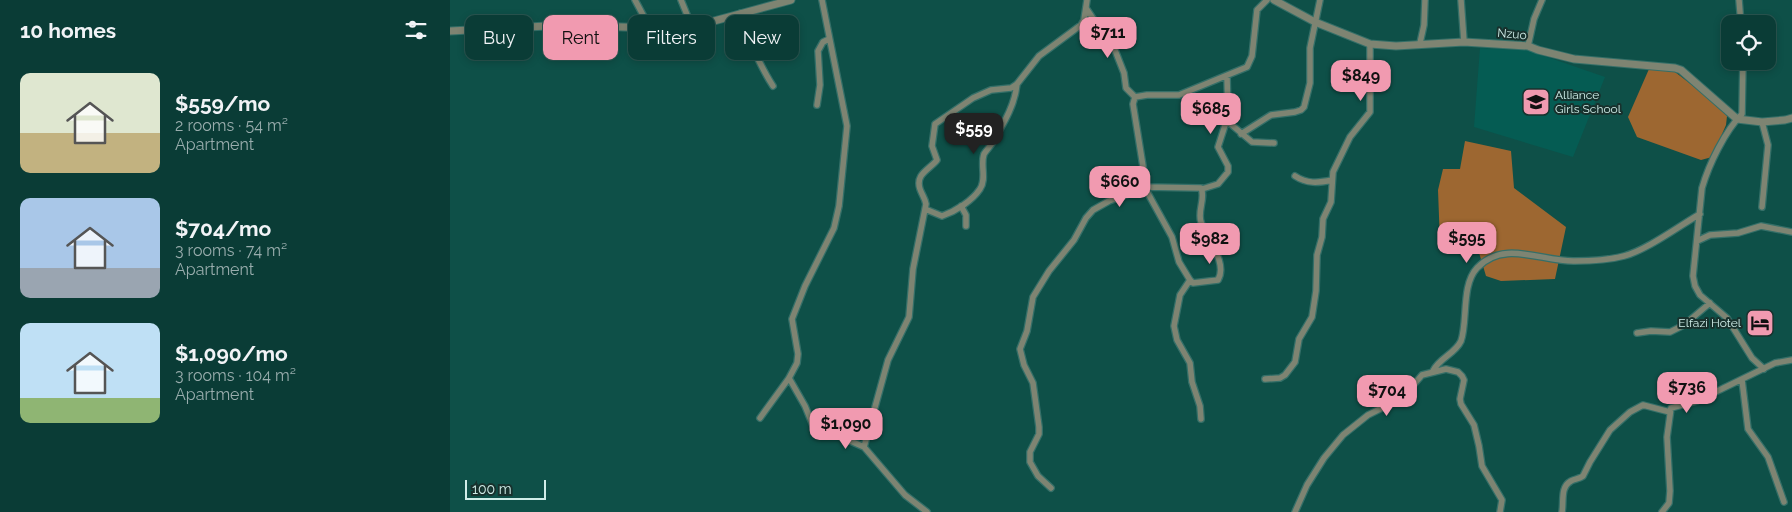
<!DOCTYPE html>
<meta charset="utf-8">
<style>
:root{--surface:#0a3c36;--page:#13433e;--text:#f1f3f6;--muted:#99adad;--line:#2a5651;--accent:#f19ab0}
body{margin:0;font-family:Raleway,sans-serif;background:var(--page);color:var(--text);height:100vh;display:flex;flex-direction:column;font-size:19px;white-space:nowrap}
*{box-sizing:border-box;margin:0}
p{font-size:16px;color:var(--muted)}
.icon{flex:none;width:28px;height:28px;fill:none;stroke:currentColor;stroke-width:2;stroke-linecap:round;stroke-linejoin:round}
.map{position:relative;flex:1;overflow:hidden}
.sheet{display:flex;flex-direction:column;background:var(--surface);width:450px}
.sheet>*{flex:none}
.banner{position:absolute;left:15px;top:15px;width:475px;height:45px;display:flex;gap:10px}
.fabs{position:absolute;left:1271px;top:15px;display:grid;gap:10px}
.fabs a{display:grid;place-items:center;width:55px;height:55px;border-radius:10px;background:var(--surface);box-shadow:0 2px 8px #0003,0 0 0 1px var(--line);font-size:25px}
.scale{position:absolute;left:15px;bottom:12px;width:81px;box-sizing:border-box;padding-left:5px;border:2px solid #cfede8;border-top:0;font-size:14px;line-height:18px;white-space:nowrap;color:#cfede8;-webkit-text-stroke:4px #18312d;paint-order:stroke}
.price{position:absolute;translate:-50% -42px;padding:0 11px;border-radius:10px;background:var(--accent);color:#111;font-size:16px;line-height:32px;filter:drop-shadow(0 1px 2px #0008)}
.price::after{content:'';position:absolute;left:50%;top:30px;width:15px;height:11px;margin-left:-8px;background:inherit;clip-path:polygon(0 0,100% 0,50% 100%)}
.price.current{background:#222;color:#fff}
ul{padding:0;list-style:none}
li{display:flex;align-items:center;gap:15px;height:125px;padding:0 20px}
li span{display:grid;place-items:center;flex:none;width:140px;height:100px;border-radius:10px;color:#555}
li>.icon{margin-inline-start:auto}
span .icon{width:60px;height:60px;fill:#fffc;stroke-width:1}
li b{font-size:21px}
h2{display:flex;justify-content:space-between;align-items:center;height:60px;padding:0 20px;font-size:21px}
.tag{padding:0 18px;border-radius:10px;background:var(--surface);box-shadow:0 2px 8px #0003,0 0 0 1px var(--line);font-size:18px;line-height:45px}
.tag.current{background:var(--accent);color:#111}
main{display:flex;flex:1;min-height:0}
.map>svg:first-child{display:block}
.built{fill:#055c53}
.forest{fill:#9d6731}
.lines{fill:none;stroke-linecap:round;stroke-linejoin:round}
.minor-casing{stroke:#356f68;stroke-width:8}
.tertiary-casing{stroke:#356f68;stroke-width:9}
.minor{stroke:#7e8472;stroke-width:5.5}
.tertiary{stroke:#7e8472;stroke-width:7}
.labels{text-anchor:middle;stroke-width:4;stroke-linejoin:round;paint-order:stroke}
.street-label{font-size:12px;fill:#cfede8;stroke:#18312d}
.poi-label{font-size:12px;fill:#cfede8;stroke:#18312d;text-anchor:start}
</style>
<main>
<section class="sheet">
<h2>10 homes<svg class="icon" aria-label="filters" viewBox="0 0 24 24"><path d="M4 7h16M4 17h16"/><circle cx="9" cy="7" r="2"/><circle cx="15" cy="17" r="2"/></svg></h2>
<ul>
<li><span style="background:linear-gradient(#dfe7d0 60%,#c2b280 0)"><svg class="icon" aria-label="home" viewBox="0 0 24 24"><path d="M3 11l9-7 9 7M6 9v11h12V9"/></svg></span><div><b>$559/mo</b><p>2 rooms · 54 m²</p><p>Apartment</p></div></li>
<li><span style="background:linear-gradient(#a9c7e8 70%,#9aa5b1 0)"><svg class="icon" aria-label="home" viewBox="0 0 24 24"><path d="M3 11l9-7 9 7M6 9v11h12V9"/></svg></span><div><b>$704/mo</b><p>3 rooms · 74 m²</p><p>Apartment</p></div></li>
<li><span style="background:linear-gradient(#bfe0f5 75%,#8fb573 0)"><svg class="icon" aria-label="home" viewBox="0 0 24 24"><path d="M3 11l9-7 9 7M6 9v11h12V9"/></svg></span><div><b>$1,090/mo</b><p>3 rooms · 104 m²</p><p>Apartment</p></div></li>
</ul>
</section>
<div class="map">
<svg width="1342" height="512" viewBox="0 0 1342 512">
<rect width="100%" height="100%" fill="#0e5048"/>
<path class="built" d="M1030,48L1077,50L1155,77L1123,157L1024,127Z"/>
<path class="forest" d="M1199,69L1225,72L1268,105L1277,116L1276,125L1262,157L1251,160L1187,137L1178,117Z
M1015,141L1061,151L1064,188L1116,227L1105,279L1051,281L1036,276L1027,246L996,250L990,243L988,190L993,169H1010Z"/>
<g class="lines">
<defs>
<path id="minor" d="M185,0L200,28
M231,0L242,27
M1011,0L1014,42
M1289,0L1291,24
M636,8L646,23L659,35L674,73L676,88L685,97
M291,13C290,26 315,74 323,86
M970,43L974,25L975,0
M1078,46L1084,19L1092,0
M1293,61L1292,114C1275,131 1259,164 1252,188L1243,276L1245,286L1250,295L1277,318L1302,358L1314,369
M367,105L370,85L368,51L373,42L379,39
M777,121L802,142L824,143
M791,134L821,115L845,112L851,110L854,107L860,83V48L870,0
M845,176C857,184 868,183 882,180
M695,188L722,237L729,262L740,280L743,283L768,280C778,263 757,239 751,222C747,211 756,198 751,188L695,187
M752,189L768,184L778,172V166L768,147L778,116L777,76
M511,206L516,215V226
M1312,207L1318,145L1312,122
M475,209L492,216C506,211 522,201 530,189C537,179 530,165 534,154C537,149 543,144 545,138C555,121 565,104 567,84
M1247,241L1260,235L1288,233L1311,226L1342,232
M740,280L730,295L724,326L727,340L740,363L742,382L750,406L751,419
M1187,333L1201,331L1220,332L1234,325L1260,303
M983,371C989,358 1005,354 1011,341C1018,321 1011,285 1027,268C1054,239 1092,262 1125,261C1140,261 1159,260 1174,256C1197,250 1229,226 1250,214
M339,378L355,406L364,428L387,435L414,447L455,495L477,512
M815,379L830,378L835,375L845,362L849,339L862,317L866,291L867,255L872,237L873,219L881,202L883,172L900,137L920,112V44
M1292,380L1298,429L1318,457L1334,502
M310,418L339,378L347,363L348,354L342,319L355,286L384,228L389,206L397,126L372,0
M414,447L438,360L459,317L463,269L476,204C475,198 472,195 470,189C465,174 479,170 487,160L482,146L485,124L523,98L541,90L561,88L567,84L589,56L631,25L634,20L637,0
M601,488L588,476L580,462V452L589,434V427L583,383L574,365L570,349L577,331L583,297L599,271L624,240L636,218L643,210L659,201L695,188L696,185L683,104L685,97L697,95H729L797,67L802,56L807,10L817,0
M845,512L857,485L874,458L893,435L918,415L938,405L960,389L972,375L996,369L1008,372L1012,376L1014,380L1010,399L1011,404L1024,425L1029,446L1032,466L1052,500L1050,512
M1112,512C1114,501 1110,487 1121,481C1125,479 1129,479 1133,476L1140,462L1160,430L1180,412L1193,405L1220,412
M1212,512L1219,503L1220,491L1217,437L1221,408L1247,401L1325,363L1342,360"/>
<path id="tertiary" d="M824,0L865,22L920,44L946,46L1014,42L1078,46L1088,50L1124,59L1225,68L1231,70L1287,119L1312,122L1335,120L1342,118
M0,31L117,25L200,28L242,27L341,0"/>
</defs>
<use href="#minor" class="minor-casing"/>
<use href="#tertiary" class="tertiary-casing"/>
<use href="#minor" class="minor"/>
<use href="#tertiary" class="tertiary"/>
</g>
<defs>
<symbol id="school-square" viewBox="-11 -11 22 22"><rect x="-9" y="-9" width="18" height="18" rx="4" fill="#f19ab0" stroke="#18312d"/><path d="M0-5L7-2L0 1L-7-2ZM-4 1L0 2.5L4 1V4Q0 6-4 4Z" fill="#111"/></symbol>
<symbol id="hotel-square" viewBox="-11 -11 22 22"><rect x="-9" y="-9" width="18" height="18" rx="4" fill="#f19ab0" stroke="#18312d"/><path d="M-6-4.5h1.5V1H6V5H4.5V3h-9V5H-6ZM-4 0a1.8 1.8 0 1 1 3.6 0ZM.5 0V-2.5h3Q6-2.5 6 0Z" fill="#111"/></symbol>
</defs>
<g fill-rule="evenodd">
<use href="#school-square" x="1070" y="86" width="32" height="32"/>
<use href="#hotel-square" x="1294" y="307" width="32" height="32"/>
</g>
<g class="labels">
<g class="street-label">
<text transform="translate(1062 34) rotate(5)" y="4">Nzuo</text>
</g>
<g class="poi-label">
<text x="1105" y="99">Alliance<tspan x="1105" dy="14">Girls School</tspan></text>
<text x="1291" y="327" text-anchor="end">Elfazi Hotel</text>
</g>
</g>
</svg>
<div class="fabs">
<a><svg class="icon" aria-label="locate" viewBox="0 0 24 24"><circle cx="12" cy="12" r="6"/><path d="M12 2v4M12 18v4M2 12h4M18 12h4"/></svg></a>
</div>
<div class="scale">100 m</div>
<b class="price" style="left:658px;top:59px">$711</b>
<b class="price" style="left:911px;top:102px">$849</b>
<b class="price" style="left:761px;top:135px">$685</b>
<b class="price current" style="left:524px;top:155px">$559</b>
<b class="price" style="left:670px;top:208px">$660</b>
<b class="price" style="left:1017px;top:264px">$595</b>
<b class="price" style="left:760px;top:265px">$982</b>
<b class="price" style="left:1237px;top:414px">$736</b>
<b class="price" style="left:937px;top:417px">$704</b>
<b class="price" style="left:396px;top:450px">$1,090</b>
<div class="banner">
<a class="tag">Buy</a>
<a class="tag current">Rent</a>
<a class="tag">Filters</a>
<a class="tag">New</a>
</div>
</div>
</main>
